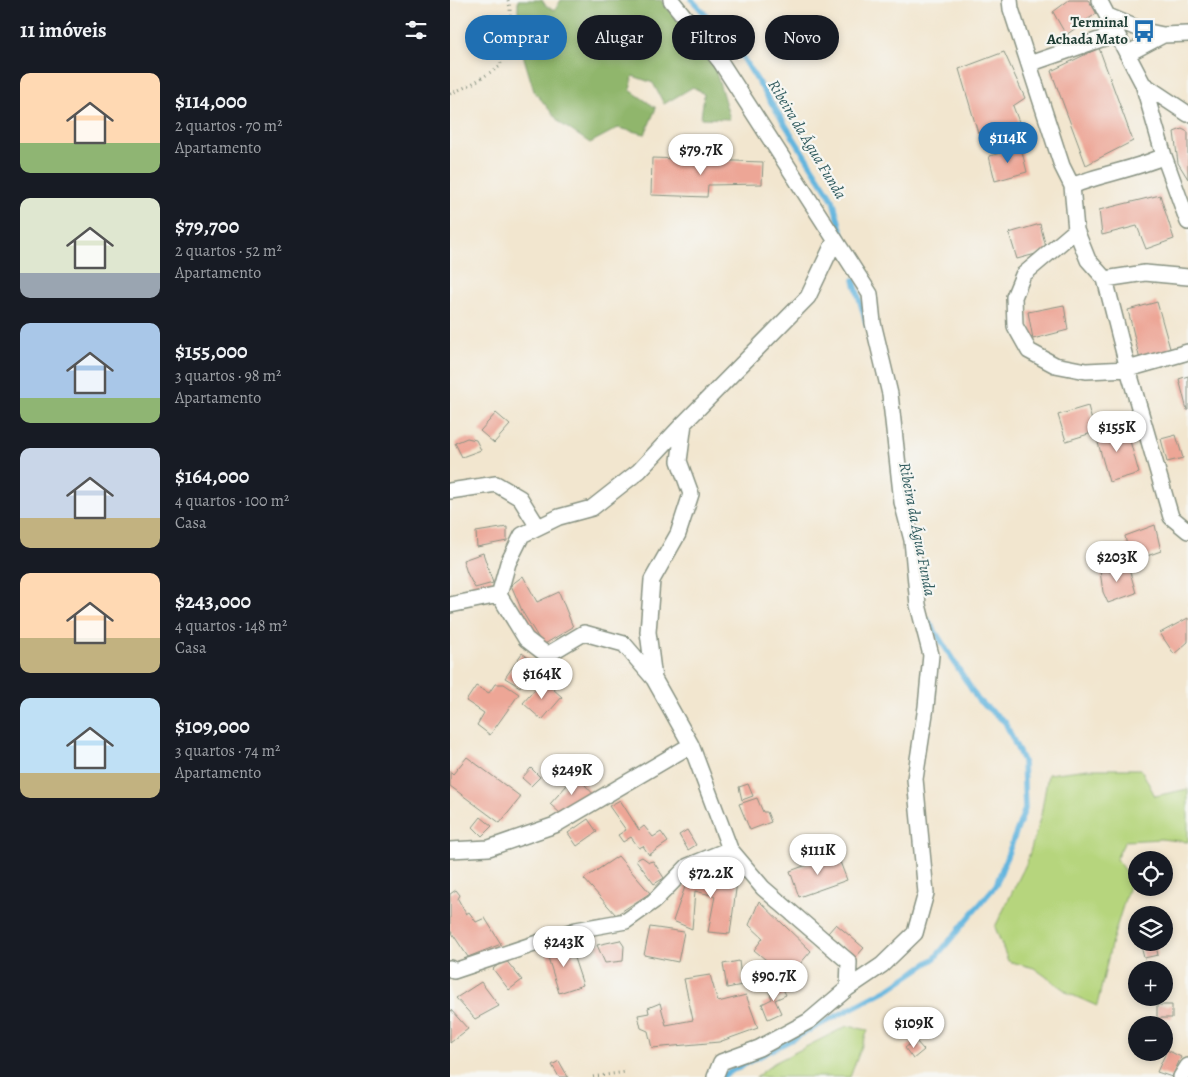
<!DOCTYPE html>
<html lang="pt">
<meta charset="utf-8">
<style>
:root{--surface:#171b24;--page:#242831;--text:#f1f3f6;--muted:#9ea1a6;--accent:#1f6fb2}
body{margin:0;font-family:Alegreya,serif;background:var(--page);color:var(--text);height:100vh;display:flex;flex-direction:column;font-size:19px;white-space:nowrap}
*{box-sizing:border-box;margin:0}
p{font-size:16px;color:var(--muted)}
.icon{flex:none;width:28px;height:28px;fill:none;stroke:currentColor;stroke-width:2;stroke-linecap:round;stroke-linejoin:round}
.map{position:relative;flex:1;overflow:hidden}
.drawer{display:flex;flex-direction:column;background:var(--surface);width:450px}
.drawer>*{flex:none}
.guide{position:absolute;left:15px;top:15px;width:475px;height:45px;display:flex;gap:10px}
.buttons{position:absolute;left:678px;top:851px;display:grid;gap:10px}
.buttons a{display:grid;place-items:center;width:45px;height:45px;border-radius:50%;background:var(--surface);box-shadow:0 2px 8px #0003;font-size:25px}
.price{position:absolute;translate:-50% -42px;padding:0 11px;border-radius:18px;background:#fff;color:#222;font-size:16px;line-height:32px;filter:drop-shadow(0 1px 2px #0008)}
.price::after{content:'';position:absolute;left:50%;top:30px;width:15px;height:11px;margin-left:-8px;background:inherit;clip-path:polygon(0 0,100% 0,50% 100%)}
.price.active{background:var(--accent);color:#fff}
ul{padding:0;list-style:none}
li{display:flex;align-items:center;gap:15px;height:125px;padding:0 20px}
li span{display:grid;place-items:center;flex:none;width:140px;height:100px;border-radius:10px;color:#555}
li>.icon{margin-inline-start:auto}
span .icon{width:60px;height:60px;fill:#fffc;stroke-width:1}
li b{font-size:21px}
h2{display:flex;justify-content:space-between;align-items:center;height:60px;padding:0 20px;font-size:21px}
.pill{padding:0 18px;border-radius:22px;background:var(--surface);box-shadow:0 2px 8px #0003;font-size:18px;line-height:45px}
.pill.active{background:var(--accent);color:#fff}
main{display:flex;flex:1;min-height:0}
.map>svg:first-child{display:block}
.green{fill:#b6d57d;stroke:#6a8958}
.forest{fill:#90b66c;stroke:#587a50}
.lines{fill:none;stroke-linecap:round;stroke-linejoin:round}
.stream{stroke:#63b5de;stroke-width:5.5}
.building{fill:#eda696}
.minor-casing{stroke:#889282;stroke-width:18}
.path{stroke:#889282;stroke-width:3;stroke-dasharray:1 4;stroke-linecap:butt}
.minor{stroke:#fff;stroke-width:15}
.labels{text-anchor:middle;stroke-width:4.5;stroke-linejoin:round;paint-order:stroke}
.poi-label{font-size:15px;font-weight:bold;fill:#1f3d34;stroke:#f6f6f2;text-anchor:end}
.water-label{font-size:16px;font-style:italic;fill:#305b5e;stroke:#f6f6f2}
</style>
<main>
<section class="drawer">
<h2>11 imóveis<svg class="icon" aria-label="filters" viewBox="0 0 24 24"><path d="M4 7h16M4 17h16"/><circle cx="9" cy="7" r="2"/><circle cx="15" cy="17" r="2"/></svg></h2>
<ul>
<li><span style="background:linear-gradient(#ffd9b3 70%,#8fb573 0)"><svg class="icon" aria-label="home" viewBox="0 0 24 24"><path d="M3 11l9-7 9 7M6 9v11h12V9"/></svg></span><div><b>$114,000</b><p>2 quartos · 70 m²</p><p>Apartamento</p></div></li>
<li><span style="background:linear-gradient(#dfe7d0 75%,#9aa5b1 0)"><svg class="icon" aria-label="home" viewBox="0 0 24 24"><path d="M3 11l9-7 9 7M6 9v11h12V9"/></svg></span><div><b>$79,700</b><p>2 quartos · 52 m²</p><p>Apartamento</p></div></li>
<li><span style="background:linear-gradient(#a9c7e8 75%,#8fb573 0)"><svg class="icon" aria-label="home" viewBox="0 0 24 24"><path d="M3 11l9-7 9 7M6 9v11h12V9"/></svg></span><div><b>$155,000</b><p>3 quartos · 98 m²</p><p>Apartamento</p></div></li>
<li><span style="background:linear-gradient(#c9d6e8 70%,#c2b280 0)"><svg class="icon" aria-label="home" viewBox="0 0 24 24"><path d="M3 11l9-7 9 7M6 9v11h12V9"/></svg></span><div><b>$164,000</b><p>4 quartos · 100 m²</p><p>Casa</p></div></li>
<li><span style="background:linear-gradient(#ffd9b3 65%,#c2b280 0)"><svg class="icon" aria-label="home" viewBox="0 0 24 24"><path d="M3 11l9-7 9 7M6 9v11h12V9"/></svg></span><div><b>$243,000</b><p>4 quartos · 148 m²</p><p>Casa</p></div></li>
<li><span style="background:linear-gradient(#bfe0f5 75%,#c2b280 0)"><svg class="icon" aria-label="home" viewBox="0 0 24 24"><path d="M3 11l9-7 9 7M6 9v11h12V9"/></svg></span><div><b>$109,000</b><p>3 quartos · 74 m²</p><p>Apartamento</p></div></li>
</ul>
</section>
<div class="map">
<svg width="738" height="1077" viewBox="0 0 738 1077">
<rect width="100%" height="100%" fill="#f6f6f2"/>
<filter id="ink" filterUnits="userSpaceOnUse"><feTurbulence type="fractalNoise" baseFrequency=".02" numOctaves="2"/><feDisplacementMap in="SourceGraphic" scale="10" xChannelSelector="R" yChannelSelector="G"/><feConvolveMatrix kernelMatrix="1 2 1 2 8 2 1 2 1" color-interpolation-filters="sRGB"/></filter>
<filter id="wash" filterUnits="userSpaceOnUse"><feTurbulence type="fractalNoise" baseFrequency=".0096" numOctaves="4" result="noise"/><feDisplacementMap in="SourceGraphic" scale="20" xChannelSelector="R" yChannelSelector="G"/><feGaussianBlur stdDeviation="1.12" result="paint"/><feColorMatrix in="noise" values="0 0 0 0 0 0 0 0 0 0 0 0 0 0 0 0 0 1.4 0 .05"/><feComposite in="paint" operator="in"/></filter>
<g filter="url(#wash)">
<rect width="100%" height="100%" fill="#f2e6cf"/>
<path class="green" d="M638,769H691L705,796L738,789V842L711,839L675,841L666,859L681,879L661,945L647,1006L620,994L584,968L558,961L545,927L577,862L591,815L598,774Z
M397,1026L418,1030L400,1077H306L324,1063Z"/>
<path class="forest" d="M68,0H92L96,6L105,10L111,0H211L263,62L280,119L251,118L254,94L243,87L214,104L203,83L183,76L180,90L206,108L195,134L168,128L140,143L110,123L84,91L74,58L68,19Z"/>
<g class="lines">
<path class="stream" d="M242,0L288,50L383,200L395,244
M404,280L417,326
M270,1077L440,988L485,958L546,885L575,809L573,761L555,722L528,700L478,620"/>
</g>
<g id="blocks">
<path class="building" d="M619,0H638L647,13L616,35L603,12Z
M649,48L683,141L636,165L601,71Z
M554,52L575,98L563,106L575,138L544,150L538,131L528,133L509,69Z
M732,129L738,132V179L728,163L724,132Z
M571,148L577,172L545,181L539,156Z
M202,158L313,162L312,184L258,185L257,197L201,195Z
M710,195L724,239L696,249L687,226L652,235L649,210Z
M590,224L597,251L567,259L559,233Z
M707,302L721,352L690,360L678,310Z
M614,305L618,330L583,339L578,312Z
M738,376V410H737L729,379Z
M638,406L645,432L616,441L608,415Z
M46,413L60,425L44,443L30,431Z
M675,423L689,473L659,482L645,432Z
M726,435L733,458L717,462L711,439Z
M17,438L26,440L31,450L12,457L5,443Z
M705,525L711,551L680,562L675,536Z
M57,527V541L27,547L26,532Z
M33,553L43,583L25,588L17,573L13,560Z
M678,565L686,593L658,603L653,592L650,571Z
M73,576L87,602L109,592L123,627L93,645L73,613L61,585Z
M738,618V642L724,654L710,633Z
M72,653L87,664L70,687L55,678Z
M93,680L112,697L92,720L73,703Z
M45,684H54L69,694L40,735L27,725L34,713L16,701L26,686L39,693Z
M17,757L71,797L50,823L0,786V771L3,774Z
M81,768L90,777L81,786L72,778Z
M126,775L145,796L111,814L100,804Z
M298,784L303,796L292,800L289,787Z
M307,798L313,812H317L321,822L300,830L289,804Z
M170,800L189,830L194,826L203,837L211,832L218,842L199,855L193,846L189,848L181,837L173,842L168,835L176,830L159,806Z
M31,817L42,826L32,836L23,827Z
M138,819L147,832L127,846L118,833Z
M237,830L246,845L238,850L229,835Z
M387,854L397,880L349,897L340,871Z
M168,856L200,893L166,915L134,879Z
M192,857L199,862L203,861L214,878L204,884L186,860Z
M289,867L280,934L258,932L265,896L245,891L242,929L223,921L237,881L261,871Z
M6,890L10,895L8,899L16,914L19,912L26,922L35,918L51,944L18,957L0,930V894Z
M309,901L361,951L338,978L304,950L313,938L299,925Z
M386,924L414,948L406,957L378,933Z
M200,927L234,932L228,962L194,955Z
M170,940L174,946L173,961L155,963L147,945Z
M690,942H705L708,955L694,958Z
M119,943L133,985L109,993L96,951Z
M55,959L72,980L59,990L43,969Z
M289,961L292,985L277,988L273,964Z
M260,975L268,1002L296,995L308,1028L269,1042L202,1048L198,1031L191,1028L188,1015L199,1013L198,1008L210,1003L216,1025L243,1020L234,979Z
M31,982L49,1006L25,1019L6,998Z
M331,985L336,995L325,1000L331,1013L318,1019L312,1004L322,999L319,991Z
M707,1005H722V1018H707Z
M0,1009L18,1029L0,1043Z
M465,1040L474,1050L463,1059L455,1048Z
M717,1050L731,1057L722,1077L707,1072Z
M109,1061L118,1077H109L102,1065Z"/>
</g>
</g>
<g filter="url(#ink)">
<use href="#blocks" fill-opacity="0" stroke="#889282" stroke-width="1"/>
<g class="lines">
<defs>
<path id="minor" d="M221,0L270,61L420,294L423,323L440,394L452,502L462,540L468,605L481,655L476,707L465,779L476,893L465,933L432,965L398,988L359,1021L309,1048L271,1062L265,1077
M560,0L561,9L612,166L622,186L626,230L638,260L655,279L678,369L636,371L605,365L579,351L565,326L564,297L573,275L626,230
M649,0L693,84L714,156L738,222
M658,16L694,31L713,35L738,34
M677,54L713,35
M579,64L666,34
M693,84L738,114
M622,186C652,173 684,170 714,156
M655,279L695,273L738,277
M738,352L678,369L721,517L738,531
M0,491L46,484L70,498L88,527
M0,605L49,595
M204,679L174,644L134,633L97,655L76,639L49,595L58,563L72,535L109,517L142,508L189,471L234,423
M280,849L313,888L399,962L398,988
M0,850L39,848L105,825L241,745L204,679L198,632L202,580L228,534L241,494L229,461L234,423L358,297L385,240
M0,968L4,971L126,930L176,921L204,901L238,866L280,849L241,745
M731,1077L738,1066"/>
</defs>
<use href="#minor" class="minor-casing"/>
<path class="path" d="M0,94L20,85L49,67L61,42L60,8L58,0
M143,1077L176,1072"/>
<use href="#minor" class="minor"/>
</g>
</g>
<defs>
<symbol id="bus-bare" viewBox="-9 -9 18 18"><path d="M-5-6H5V4H4V6H2V4H-2V6H-4V4H-5ZM-3.5-4V0h7V-4ZM-3.5 1.2v1.5H-2V1.2ZM2 1.2v1.5H3.5V1.2Z" fill="#1f6fb2" stroke="#f6f6f2" stroke-width="2.5" paint-order="stroke"/></symbol>
</defs>
<g fill-rule="evenodd">
<use href="#bus-bare" x="678" y="15" width="32" height="32"/>
</g>
<g class="labels">
<g class="poi-label">
<text x="678" y="27">Terminal<tspan x="678" dy="17">Achada Mato</tspan></text>
</g>
<g class="water-label">
<text transform="translate(358 139) rotate(59)" y="6">Ribeira da Água Funda</text>
<text transform="translate(468 529) rotate(79)" y="6">Ribeira da Água Funda</text>
</g>
</g>
</svg>
<div class="buttons">
<a><svg class="icon" aria-label="locate" viewBox="0 0 24 24"><circle cx="12" cy="12" r="6"/><path d="M12 2v4M12 18v4M2 12h4M18 12h4"/></svg></a>
<a><svg class="icon" aria-label="layers" viewBox="0 0 24 24"><path d="M12 4l9 5-9 5-9-5zM3 14l9 5 9-5"/></svg></a>
<a>+</a>
<a>−</a>
</div>
<b class="price active" style="left:558px;top:164px">$114K</b>
<b class="price" style="left:251px;top:176px">$79.7K</b>
<b class="price" style="left:667px;top:453px">$155K</b>
<b class="price" style="left:667px;top:583px">$203K</b>
<b class="price" style="left:92px;top:700px">$164K</b>
<b class="price" style="left:122px;top:796px">$249K</b>
<b class="price" style="left:368px;top:876px">$111K</b>
<b class="price" style="left:261px;top:899px">$72.2K</b>
<b class="price" style="left:114px;top:968px">$243K</b>
<b class="price" style="left:324px;top:1002px">$90.7K</b>
<b class="price" style="left:464px;top:1049px">$109K</b>
<div class="guide">
<a class="pill active">Comprar</a>
<a class="pill">Alugar</a>
<a class="pill">Filtros</a>
<a class="pill">Novo</a>
</div>
</div>
</main>
